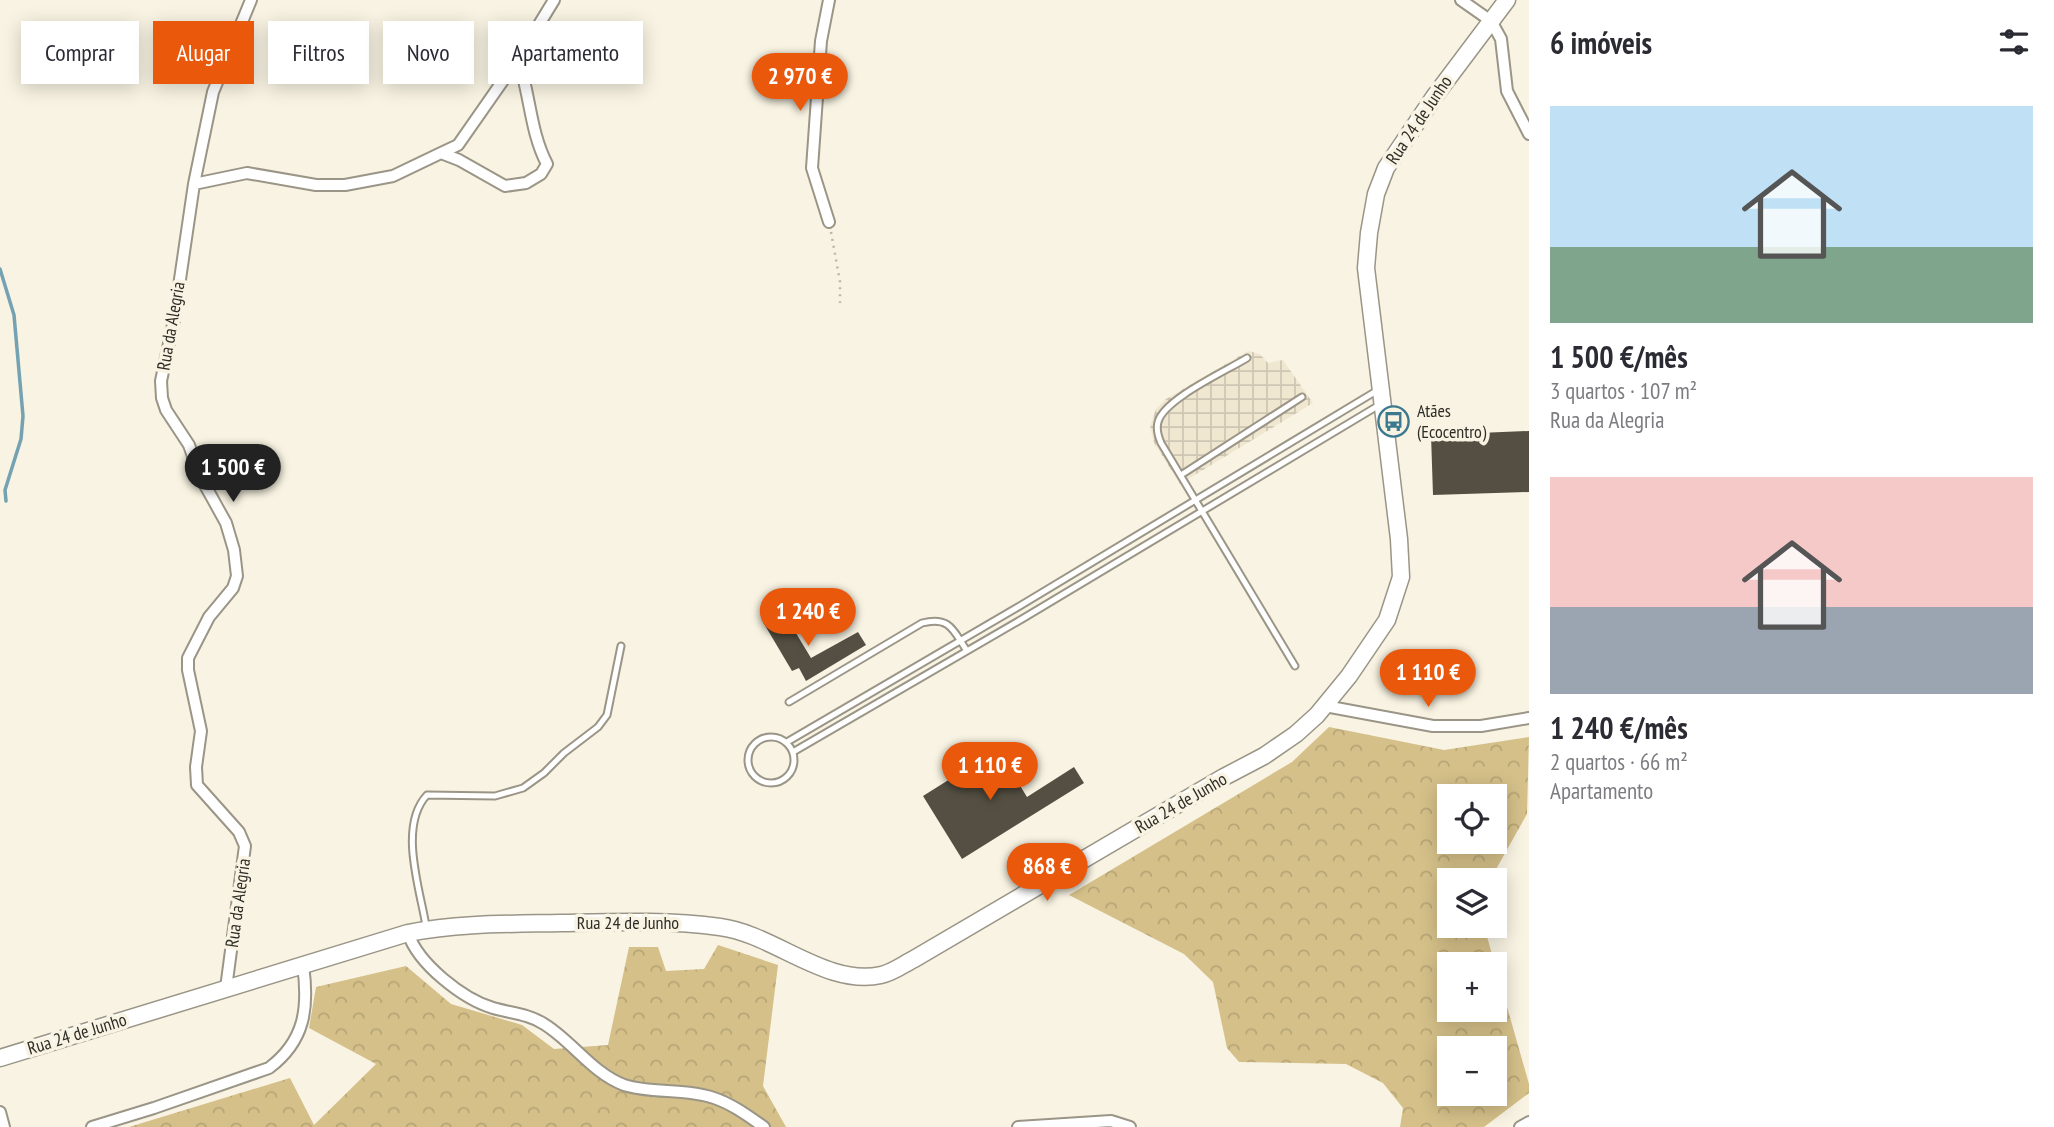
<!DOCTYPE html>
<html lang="pt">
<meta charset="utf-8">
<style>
:root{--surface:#fff;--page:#f2f2f3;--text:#2b2b33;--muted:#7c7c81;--accent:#ea580c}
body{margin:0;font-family:"PT Sans Narrow",sans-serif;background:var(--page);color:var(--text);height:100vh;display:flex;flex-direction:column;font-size:26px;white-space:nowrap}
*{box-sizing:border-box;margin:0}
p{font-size:23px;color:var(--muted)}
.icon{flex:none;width:38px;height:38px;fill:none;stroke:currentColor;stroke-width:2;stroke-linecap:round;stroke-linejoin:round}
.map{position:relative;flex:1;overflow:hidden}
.side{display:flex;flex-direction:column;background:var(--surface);width:525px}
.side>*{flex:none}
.top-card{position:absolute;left:21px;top:21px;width:665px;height:63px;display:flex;gap:14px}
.buttons{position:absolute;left:1437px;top:784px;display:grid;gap:14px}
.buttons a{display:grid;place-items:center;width:70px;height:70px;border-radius:0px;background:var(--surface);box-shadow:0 4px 18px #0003;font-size:35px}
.price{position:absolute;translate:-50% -60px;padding:0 16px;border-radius:24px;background:var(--accent);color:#fff;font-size:23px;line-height:46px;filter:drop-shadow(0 2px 4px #0008)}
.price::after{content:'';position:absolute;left:50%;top:42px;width:21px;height:16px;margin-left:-10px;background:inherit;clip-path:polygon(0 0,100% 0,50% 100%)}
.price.current{background:#222;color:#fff}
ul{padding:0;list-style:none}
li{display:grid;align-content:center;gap:14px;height:371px;padding:0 21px}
li span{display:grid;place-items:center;height:217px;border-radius:0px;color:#555}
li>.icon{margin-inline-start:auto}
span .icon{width:126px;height:126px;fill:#fffc;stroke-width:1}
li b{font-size:30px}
h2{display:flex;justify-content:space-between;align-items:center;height:84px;padding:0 21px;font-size:30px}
.pill{padding:0 24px;border-radius:0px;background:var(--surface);box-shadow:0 4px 18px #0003;font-size:24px;line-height:63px}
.pill.current{background:var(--accent);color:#fff}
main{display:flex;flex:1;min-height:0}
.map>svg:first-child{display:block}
.industrial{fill:url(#industrial-grid)}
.forest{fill:url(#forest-crowns);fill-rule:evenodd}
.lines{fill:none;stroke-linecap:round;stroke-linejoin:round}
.stream{stroke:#75a2b2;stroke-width:3.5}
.building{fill:#544f42}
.lane-casing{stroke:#9a9586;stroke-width:9}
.street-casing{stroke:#9a9586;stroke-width:14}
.secondary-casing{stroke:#9a9586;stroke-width:19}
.path{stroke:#bbb7a9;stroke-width:2.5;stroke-dasharray:2 5;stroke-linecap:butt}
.lane{stroke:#fff;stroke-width:5}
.street{stroke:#fff;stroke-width:10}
.secondary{stroke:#fff;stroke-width:16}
.labels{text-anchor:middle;stroke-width:7;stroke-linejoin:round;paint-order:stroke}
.street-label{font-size:18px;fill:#2e2c26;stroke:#f8f3e2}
.poi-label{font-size:18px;fill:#2e2c26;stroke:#f8f3e2;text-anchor:start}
</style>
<main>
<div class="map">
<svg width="1529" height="1127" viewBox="0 0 1529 1127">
<defs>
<pattern id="industrial-grid" width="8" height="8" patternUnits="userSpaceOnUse" patternTransform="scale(1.75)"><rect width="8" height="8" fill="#f0e7d1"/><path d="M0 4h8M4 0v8" fill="none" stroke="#cec6b3"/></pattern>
<pattern id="forest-crowns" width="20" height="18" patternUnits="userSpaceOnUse" patternTransform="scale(1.75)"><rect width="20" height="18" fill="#d5c089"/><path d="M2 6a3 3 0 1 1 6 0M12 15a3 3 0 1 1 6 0" fill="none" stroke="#b7a576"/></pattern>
</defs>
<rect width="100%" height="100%" fill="#f8f3e2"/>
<path class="industrial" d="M1248,351L1260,354L1268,363L1283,360L1313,403L1180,484L1154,443L1150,426L1156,409L1166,399Z"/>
<path class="forest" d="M1329,727L1444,750L1529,737L1527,814L1490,880H1449V926H1484L1529,1084V1093L1484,1127H1400L1403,1108L1383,1083L1346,1064L1239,1062L1227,1048L1213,982L1184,954L1069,895L1292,762ZM1449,796H1494V842H1449ZM1449,964H1494V1010H1449ZM1449,1048H1494V1094H1449Z
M718,945L778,965L763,1086L786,1127H129L290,1078L314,1125L376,1064L309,1028L316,987L406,966L451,1004L522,1025L554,1049L608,1045L629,947H658L666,971L704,969Z"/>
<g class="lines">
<path class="stream" d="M0,269L14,315L23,416L21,439L5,490L6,501"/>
</g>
<path class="building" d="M1529,431V492L1433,495L1431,435Z
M782,610L811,658L858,632L866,645L806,681L799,668L792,671L763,622Z
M993,752L998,759L1002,756L1027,797L1074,767L1084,783L962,859L923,796Z"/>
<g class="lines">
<defs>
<path id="lane" d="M1247,358C1226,371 1164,399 1158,422C1156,429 1158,436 1161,443L1295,666
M1181,475L1302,397
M789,702L922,623C950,616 953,630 967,651
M748 760a23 23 0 1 1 46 0a23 23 0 1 1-46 0Z
M787,742L1018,607L1378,390
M793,752L1022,619L1381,404
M426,926C420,889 398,826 427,795L495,796L523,788L544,773L564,753L598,727L607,715L621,646"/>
<path id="street" d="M829,0L821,41L812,168L829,222
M1461,0L1491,21L1501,39L1507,91L1529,134
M441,153L458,145L518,59
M194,184L247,173L316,185H345L393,176L441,153L459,160L505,186L526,183L541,174L547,164C530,132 530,93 518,59L554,0
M1325,706L1433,726H1481L1529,718
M408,933C418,964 463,999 493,1008C510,1013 529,1014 544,1024C572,1041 592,1073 624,1085C652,1094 685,1088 714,1098C732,1104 748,1116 764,1127
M226,988L245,846L239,832L197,785L196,767L201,731L188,670V658L209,617L233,588L237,576L234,550L226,523L200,476L189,445L166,410L162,398L161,381L174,320L194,184L213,92L251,0
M0,1112L4,1127
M92,1127L154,1108L269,1068C305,1041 309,1008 303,965
M1018,1127L1111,1121L1130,1127
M1520,1127L1529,1122"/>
<path id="secondary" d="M0,1058L408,933C459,923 509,924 561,923C614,922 668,920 720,927C774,934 826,987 881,975C892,973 904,964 914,959L1224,777L1264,756L1296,734L1317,715L1349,676L1387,620L1401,577L1399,539L1366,268L1369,233L1376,194L1386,168L1434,97L1507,0"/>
</defs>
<use href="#lane" class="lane-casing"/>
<use href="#street" class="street-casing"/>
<use href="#secondary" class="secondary-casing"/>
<path class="path" d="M831,232L840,282V303"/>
<use href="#lane" class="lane"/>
<use href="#street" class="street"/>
<use href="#secondary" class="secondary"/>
</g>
<defs>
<symbol id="bus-ring" viewBox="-11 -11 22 22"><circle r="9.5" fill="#f8f3e2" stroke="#3b798f" stroke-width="1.5"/><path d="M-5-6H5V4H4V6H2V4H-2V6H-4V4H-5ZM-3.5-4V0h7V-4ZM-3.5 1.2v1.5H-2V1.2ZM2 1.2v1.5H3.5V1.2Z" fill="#3b798f"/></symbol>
</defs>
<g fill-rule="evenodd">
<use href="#bus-ring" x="1376" y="404" width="35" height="35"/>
</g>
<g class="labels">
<g class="street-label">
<text transform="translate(1419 120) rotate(-56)" y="6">Rua 24 de Junho</text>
<text transform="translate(171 326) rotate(-80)" y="6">Rua da Alegria</text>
<text transform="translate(1181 803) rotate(-30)" y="6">Rua 24 de Junho</text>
<text transform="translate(238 903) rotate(-82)" y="6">Rua da Alegria</text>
<text x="628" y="929">Rua 24 de Junho</text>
<text transform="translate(77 1034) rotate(-17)" y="6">Rua 24 de Junho</text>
</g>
<g class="poi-label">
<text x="1417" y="417">Atães<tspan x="1417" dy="21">(Ecocentro)</tspan></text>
</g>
</g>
</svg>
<div class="buttons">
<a><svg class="icon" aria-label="locate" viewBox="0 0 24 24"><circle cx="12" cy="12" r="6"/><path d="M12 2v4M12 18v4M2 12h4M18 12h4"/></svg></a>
<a><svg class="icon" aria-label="layers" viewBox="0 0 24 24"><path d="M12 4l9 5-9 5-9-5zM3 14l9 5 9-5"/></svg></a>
<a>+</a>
<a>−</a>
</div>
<b class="price" style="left:800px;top:113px">2 970 €</b>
<b class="price current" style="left:233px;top:504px">1 500 €</b>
<b class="price" style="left:808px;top:648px">1 240 €</b>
<b class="price" style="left:1428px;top:709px">1 110 €</b>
<b class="price" style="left:990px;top:802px">1 110 €</b>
<b class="price" style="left:1047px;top:903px">868 €</b>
<div class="top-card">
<a class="pill">Comprar</a>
<a class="pill current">Alugar</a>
<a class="pill">Filtros</a>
<a class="pill">Novo</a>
<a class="pill">Apartamento</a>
</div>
</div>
<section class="side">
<h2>6 imóveis<svg class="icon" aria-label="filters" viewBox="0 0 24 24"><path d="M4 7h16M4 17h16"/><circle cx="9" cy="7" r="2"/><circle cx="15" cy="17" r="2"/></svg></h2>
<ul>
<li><span style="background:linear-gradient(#bfe0f5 65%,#7fa58c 0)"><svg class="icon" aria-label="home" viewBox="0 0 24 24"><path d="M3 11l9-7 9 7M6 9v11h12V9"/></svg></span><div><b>1 500 €/mês</b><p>3 quartos · 107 m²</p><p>Rua da Alegria</p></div></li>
<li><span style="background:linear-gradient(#f6c9c9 60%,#9aa5b1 0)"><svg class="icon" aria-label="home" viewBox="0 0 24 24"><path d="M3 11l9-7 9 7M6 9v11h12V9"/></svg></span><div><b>1 240 €/mês</b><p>2 quartos · 66 m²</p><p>Apartamento</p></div></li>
</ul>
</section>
</main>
